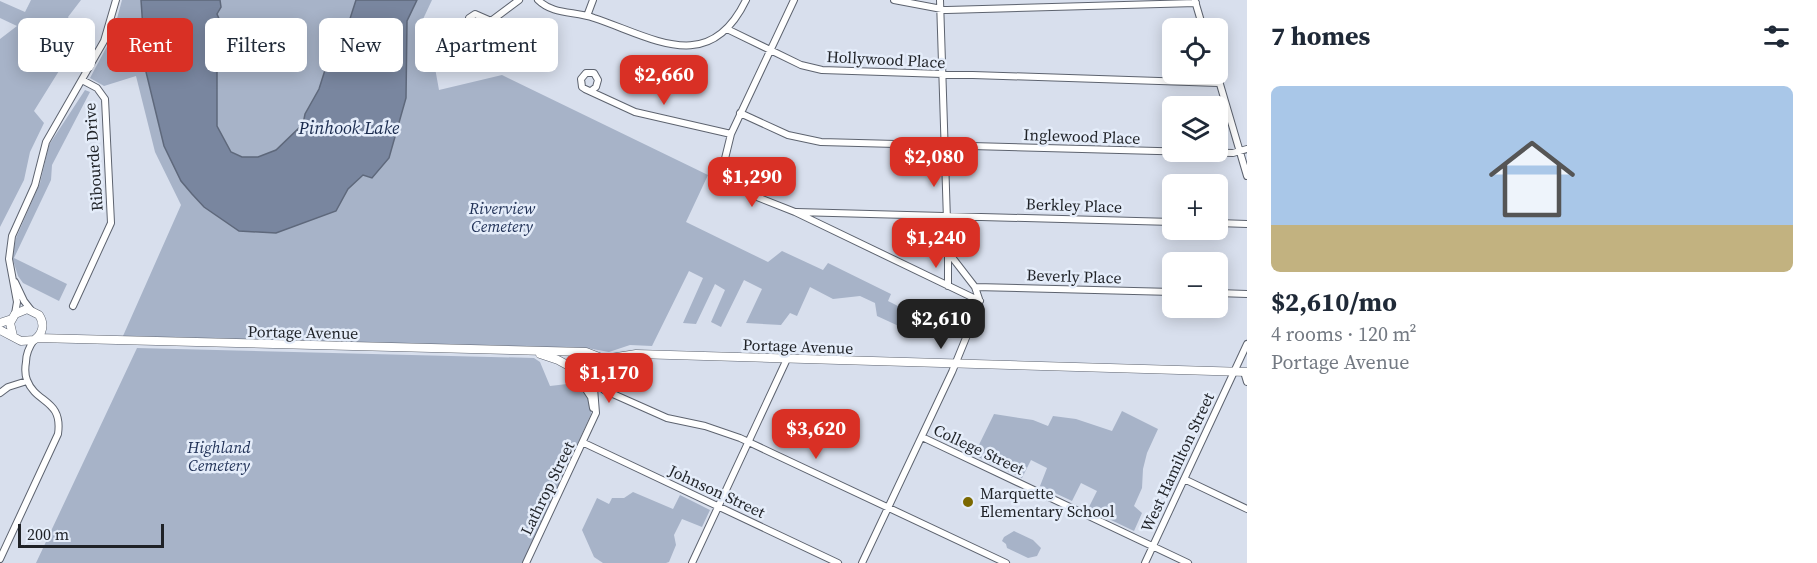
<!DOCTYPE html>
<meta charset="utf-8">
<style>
:root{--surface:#fff;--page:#f2f2f3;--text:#1f2937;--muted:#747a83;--line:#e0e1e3;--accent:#d93025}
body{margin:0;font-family:"Source Serif 4",serif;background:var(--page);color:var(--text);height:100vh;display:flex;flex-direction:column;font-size:22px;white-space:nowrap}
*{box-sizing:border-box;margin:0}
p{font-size:20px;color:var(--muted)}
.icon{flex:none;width:33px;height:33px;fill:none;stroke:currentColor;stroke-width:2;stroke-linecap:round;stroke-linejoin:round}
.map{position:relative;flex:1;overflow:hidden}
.side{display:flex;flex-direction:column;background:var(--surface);width:570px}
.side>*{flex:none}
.hud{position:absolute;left:18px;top:18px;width:570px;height:54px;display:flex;gap:12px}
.buttons{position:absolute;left:1162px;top:18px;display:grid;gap:12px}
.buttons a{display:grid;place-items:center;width:66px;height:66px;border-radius:9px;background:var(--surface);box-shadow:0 3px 15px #0003;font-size:30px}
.scale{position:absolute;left:18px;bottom:15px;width:146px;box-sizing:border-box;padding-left:6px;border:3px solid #1f2227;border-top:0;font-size:16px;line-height:21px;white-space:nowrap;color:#1f2227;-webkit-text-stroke:4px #e5edfa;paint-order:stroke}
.price{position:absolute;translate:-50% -51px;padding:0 14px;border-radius:12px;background:var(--accent);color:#fff;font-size:20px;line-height:39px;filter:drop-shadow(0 2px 3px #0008)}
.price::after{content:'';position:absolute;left:50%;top:36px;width:18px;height:14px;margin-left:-9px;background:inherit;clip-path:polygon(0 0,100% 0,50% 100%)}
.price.active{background:#222;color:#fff}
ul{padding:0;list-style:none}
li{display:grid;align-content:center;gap:12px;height:318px;padding:0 24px}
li+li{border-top:2px solid var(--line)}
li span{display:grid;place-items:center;height:186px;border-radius:9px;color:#555}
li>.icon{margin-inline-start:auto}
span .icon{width:108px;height:108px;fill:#fffc;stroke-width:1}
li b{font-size:26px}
h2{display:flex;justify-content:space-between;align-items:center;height:72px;padding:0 24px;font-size:26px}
.pill{padding:0 21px;border-radius:9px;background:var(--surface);box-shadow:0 3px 15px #0003;font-size:21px;line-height:54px}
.pill.active{background:var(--accent);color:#fff}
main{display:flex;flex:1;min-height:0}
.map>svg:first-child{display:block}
.green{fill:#a7b3c8}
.water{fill:#79869f;stroke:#5e687b;stroke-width:1.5}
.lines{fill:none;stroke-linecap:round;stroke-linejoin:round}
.minor-casing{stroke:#5d636f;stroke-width:8}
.major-casing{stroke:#5d636f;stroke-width:9}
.minor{stroke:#fff;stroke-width:6}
.major{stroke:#fff;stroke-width:8}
.poi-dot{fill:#7b6800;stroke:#e5edfa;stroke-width:2}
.labels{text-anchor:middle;stroke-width:5;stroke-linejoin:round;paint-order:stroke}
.street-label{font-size:16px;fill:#1f2227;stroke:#e5edfa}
.park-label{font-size:16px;font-style:italic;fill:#1e2f55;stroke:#e5edfa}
.poi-label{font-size:16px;fill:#1f2227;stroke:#e5edfa;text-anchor:start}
.water-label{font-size:18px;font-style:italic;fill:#18294d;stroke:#e5edfa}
</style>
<main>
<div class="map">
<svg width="1247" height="563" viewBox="0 0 1247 563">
<rect width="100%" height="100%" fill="#d8dfed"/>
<path class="green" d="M31,0H81L68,17L78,35L77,51L67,58L34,111L44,123L30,152L24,180L0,227V39L17,26L0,18V1L25,12Z
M122,0H141L146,72L164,146L336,211L348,189L363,175L406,98L407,21L417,0H432L424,17L419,33L420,41L435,68L439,90L502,75L708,175L686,222L768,262L782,251L823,270L828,263L891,294L888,301L910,312L903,328L877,316L875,303L860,296L833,299L810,287L797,316L790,313L781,325L746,323L762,289L744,280L721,327L711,322L725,290L715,284L696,324L683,323L703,278L689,271L652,346L630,345L609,352L587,348L123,336L181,205L155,152L136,76L104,86L90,78L112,37Z
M220,0H356L348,25L331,51L319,89L305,114L303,124L276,150L258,157H242L231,152L217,126V65L220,36V21L217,14L221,7Z
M85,90L90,92L52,165L51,180L14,258L67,284L59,301L23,283L18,276L12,257L16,238L40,183L49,145Z
M137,348L534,358L540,362L550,386L567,384L587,393L591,404V414L523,563H36Z
M1122,411L1158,429L1147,453L1143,469L1142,488L1134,506L1142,513L1134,531L1088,509L1097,491L1081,483L1072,501L1040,486L1047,468L1031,460L1022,478L974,455L994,414L1033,420L1048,426L1053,416L1076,419L1112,431Z
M633,492L673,509L680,495L710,510L702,527L682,519L674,535L676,545L669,562L666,563H603L594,557L582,530L597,498L609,504L612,498H624Z
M1014,531L1033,540L1041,548L1037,556L1028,558L1007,548L1006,544L1002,541L1004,537Z"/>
<path class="water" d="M141,0H220L221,7L217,14L220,21L221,36L217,65V126L231,152L242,157H258L276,150L303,124L305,114L319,89L331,51L348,25L356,0H417L407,21L406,98L389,158L372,178L363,175L348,189L336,211L276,233L239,231L204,207L192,194L181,181L164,146L146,72Z"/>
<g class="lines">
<defs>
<path id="minor" d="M538,0C553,15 575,11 594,18C652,37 709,77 746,0
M794,0L731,134L720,179L752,195L795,212L980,301
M894,0L947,10L1196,3
M1195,1L1203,28
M475,14L491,21L477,31L470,30L468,24L469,18Z
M587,16L593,0
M491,21L519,0
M727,29L801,65L822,70L1219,83
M1217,74L1247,176
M591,91L596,87L598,80L594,73H586L581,79L582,87L585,89L635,112L731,134
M740,113L788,135L821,142L1195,152L1233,153L1247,149
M796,212L1173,222
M1218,223L1247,224
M15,282L24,301L31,310
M948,286V252
M975,287L1173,292
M1218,293L1247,294
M73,306L111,223L105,99L97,88L82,80
M15,314L17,302L9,259L12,236L35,185L46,142L104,41L116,0
M1244,372L1247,382
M581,382L591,397L593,408
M604,390L667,418L705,426L740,438L1006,563
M0,393L8,387L27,381
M922,437L1188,563
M584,443L838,563
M1184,479L1247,509
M0,559L58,434C63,399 36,404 27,380C25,375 25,368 26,362C26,354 29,347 34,340
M526,563L596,413L594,388L596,377
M692,563L787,359
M862,563L952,372L979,306V299L975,287L948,252L940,0
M1145,563L1247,344"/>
<path id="major" d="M0,323L12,319
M0,330L21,341L34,340C43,334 45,324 39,315L27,309L15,314L10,323L13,336
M37,338L586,352L604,359L636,354L1247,372
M577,353L571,361L570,371L575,379L585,382L632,357
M540,354L558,360L569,366"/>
</defs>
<use href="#minor" class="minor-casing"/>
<use href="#major" class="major-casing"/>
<use href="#minor" class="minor"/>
<use href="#major" class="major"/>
</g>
<circle class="poi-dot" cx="968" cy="502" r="6"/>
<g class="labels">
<g class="street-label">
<text transform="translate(886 59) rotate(3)" y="6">Hollywood Place</text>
<text transform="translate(1082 136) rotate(2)" y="6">Inglewood Place</text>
<text transform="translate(93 157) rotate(-94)" y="6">Ribourde Drive</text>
<text transform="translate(1074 205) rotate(2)" y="6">Berkley Place</text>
<text transform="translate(1074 276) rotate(2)" y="6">Beverly Place</text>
<text transform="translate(303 332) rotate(1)" y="6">Portage Avenue</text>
<text transform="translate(798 346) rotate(2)" y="6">Portage Avenue</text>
<text transform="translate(979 449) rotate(25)" y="6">College Street</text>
<text transform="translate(1177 462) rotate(-65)" y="6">West Hamilton Street</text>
<text transform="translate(547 488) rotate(-64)" y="6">Lathrop Street</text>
<text transform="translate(717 491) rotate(25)" y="6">Johnson Street</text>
</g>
<g class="park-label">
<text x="502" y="214">Riverview<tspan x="502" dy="18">Cemetery</tspan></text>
<text x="219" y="453">Highland<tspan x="219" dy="18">Cemetery</tspan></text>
</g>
<g class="poi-label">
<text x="980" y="499">Marquette<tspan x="980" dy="18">Elementary School</tspan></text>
</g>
<g class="water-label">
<text x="349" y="134">Pinhook Lake</text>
</g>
</g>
</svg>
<div class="buttons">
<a><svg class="icon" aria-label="locate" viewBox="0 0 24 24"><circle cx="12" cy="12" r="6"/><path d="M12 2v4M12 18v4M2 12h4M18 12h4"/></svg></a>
<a><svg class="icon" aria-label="layers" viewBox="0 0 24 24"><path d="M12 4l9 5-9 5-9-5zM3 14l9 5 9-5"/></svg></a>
<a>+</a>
<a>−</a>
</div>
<div class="scale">200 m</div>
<b class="price" style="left:664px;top:106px">$2,660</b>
<b class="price" style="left:934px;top:188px">$2,080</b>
<b class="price" style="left:752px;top:208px">$1,290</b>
<b class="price" style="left:936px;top:269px">$1,240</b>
<b class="price active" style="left:941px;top:350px">$2,610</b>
<b class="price" style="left:609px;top:404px">$1,170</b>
<b class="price" style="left:816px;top:460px">$3,620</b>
<div class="hud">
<a class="pill">Buy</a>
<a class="pill active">Rent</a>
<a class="pill">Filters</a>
<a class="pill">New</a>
<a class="pill">Apartment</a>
</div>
</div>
<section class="side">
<h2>7 homes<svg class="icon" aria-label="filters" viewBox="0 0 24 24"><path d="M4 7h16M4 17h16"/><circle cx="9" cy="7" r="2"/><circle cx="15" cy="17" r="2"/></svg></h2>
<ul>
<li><span style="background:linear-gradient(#a9c7e8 75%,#c2b280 0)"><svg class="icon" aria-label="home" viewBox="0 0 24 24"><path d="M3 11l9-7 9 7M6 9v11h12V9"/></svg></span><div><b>$2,610/mo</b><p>4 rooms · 120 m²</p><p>Portage Avenue</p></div></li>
</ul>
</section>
</main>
